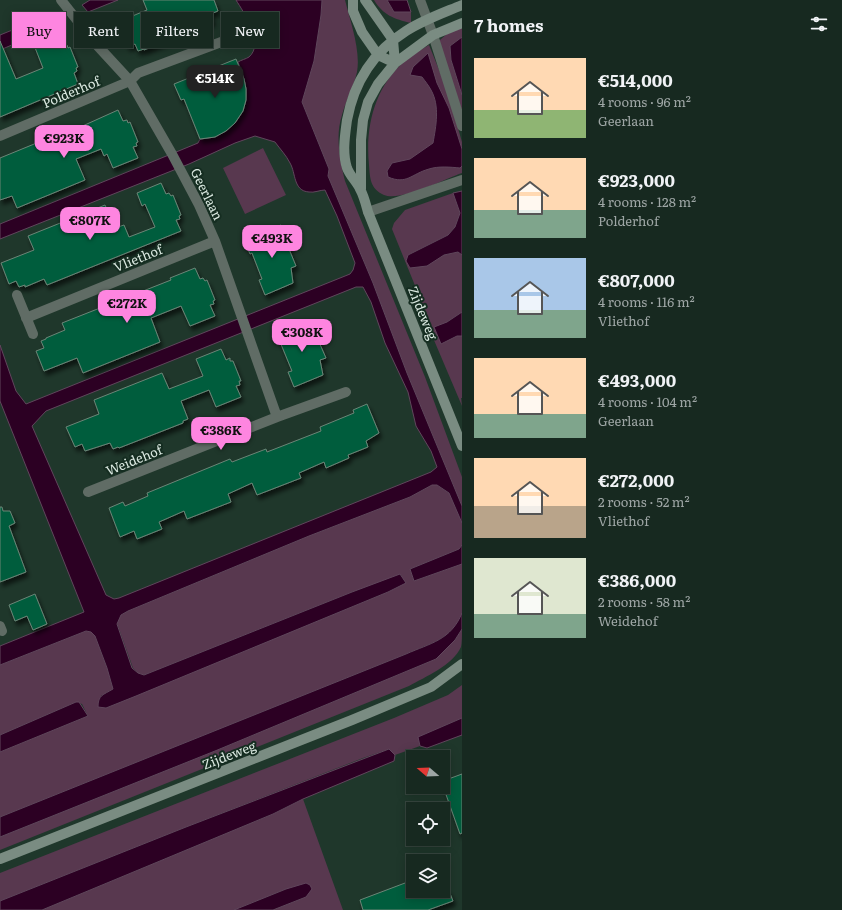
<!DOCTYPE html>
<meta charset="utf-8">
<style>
:root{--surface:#172920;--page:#203129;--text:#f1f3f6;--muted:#9ea6a5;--line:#36453e;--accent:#fe85e0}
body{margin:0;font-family:Literata,serif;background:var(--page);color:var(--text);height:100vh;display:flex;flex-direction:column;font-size:15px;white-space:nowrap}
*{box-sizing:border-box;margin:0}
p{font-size:13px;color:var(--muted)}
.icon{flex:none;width:22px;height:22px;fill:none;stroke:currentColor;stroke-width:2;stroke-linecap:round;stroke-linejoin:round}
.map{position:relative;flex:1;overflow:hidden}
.panel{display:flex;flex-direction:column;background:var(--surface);width:380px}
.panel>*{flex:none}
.banner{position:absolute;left:12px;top:12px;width:380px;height:36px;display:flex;gap:8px}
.needle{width:26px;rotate:289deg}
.fabs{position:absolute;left:406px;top:750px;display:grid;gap:8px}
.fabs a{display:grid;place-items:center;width:44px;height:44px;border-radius:0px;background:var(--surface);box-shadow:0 2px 10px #0003,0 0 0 1px var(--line);font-size:20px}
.price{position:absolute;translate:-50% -34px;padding:0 9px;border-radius:8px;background:var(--accent);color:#111;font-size:13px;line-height:26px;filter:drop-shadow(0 1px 2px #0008)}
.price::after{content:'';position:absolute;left:50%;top:24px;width:12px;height:9px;margin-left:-6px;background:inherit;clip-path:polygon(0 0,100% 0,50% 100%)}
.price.active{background:#222;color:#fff}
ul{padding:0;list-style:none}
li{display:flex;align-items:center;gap:12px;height:100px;padding:0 12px}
li span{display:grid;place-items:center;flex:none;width:112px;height:80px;border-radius:0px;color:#555}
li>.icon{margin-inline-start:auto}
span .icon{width:48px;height:48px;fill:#fffc;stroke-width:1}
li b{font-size:17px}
h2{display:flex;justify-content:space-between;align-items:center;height:48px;padding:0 12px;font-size:17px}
.tag{padding:0 14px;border-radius:0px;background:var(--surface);box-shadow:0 2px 10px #0003,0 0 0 1px var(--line);font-size:14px;line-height:36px}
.tag.active{background:var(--accent);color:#111}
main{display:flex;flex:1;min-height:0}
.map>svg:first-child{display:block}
.green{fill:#58384f}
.water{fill:#2c0023;stroke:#60465c;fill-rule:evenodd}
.building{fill:#005d3d;stroke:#6b8577;filter:url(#shadow)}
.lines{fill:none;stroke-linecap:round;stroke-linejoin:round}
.street{stroke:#606c65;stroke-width:10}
.secondary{stroke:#7a8c82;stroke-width:10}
.labels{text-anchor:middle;stroke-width:4;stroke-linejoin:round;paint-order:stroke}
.street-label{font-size:13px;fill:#dbe9e1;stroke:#152d21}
</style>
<main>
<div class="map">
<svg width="462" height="910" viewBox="0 0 462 910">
<defs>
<filter id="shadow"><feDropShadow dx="2.5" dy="4.5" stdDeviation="2" flood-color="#0009"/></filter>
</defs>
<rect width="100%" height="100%" fill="#1f372b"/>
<path class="green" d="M322,0H345C350,20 361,51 357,72C354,86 346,100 342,115C335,136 340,160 345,181L425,377L462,477V506L407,373L373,283L328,176L329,169L302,102L314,61L321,15Z
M374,0H387L394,12H411V23C394,19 383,15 374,0Z
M462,27V37L450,46L451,60L462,95V111L440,46V40L448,33Z
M429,45L446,87L462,142V173C445,179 400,202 384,195C370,189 370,178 369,165C365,126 375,86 406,60C413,54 421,50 429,45Z
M263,148L286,195L245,214L223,168Z
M453,193L460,213L455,227L448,235L408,255L436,259L444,255L458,252L462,255V312L447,322L457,336H462V398H461L462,406L425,319L416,288L392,229L394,223L405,210Z
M432,485H437L449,493L454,504L462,523V545L459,549L410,569L414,581L462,564C462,576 462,604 462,614C455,638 426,645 406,654L0,817V752L88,716L82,704L76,702L0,735V665L86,631L91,632L95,636L107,668L113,689L101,696L106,708L388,592L405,583L401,575L352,592L144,675L138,673L133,668L117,623L121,615L128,611L309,536L410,497Z
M462,629C462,634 462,643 461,647C453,665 425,677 409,686L0,850V837L215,751L436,659L455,640Z
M462,685V718L419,737L420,746L395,755L389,749L363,758L186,827L0,901V873L394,718L448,695Z
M303,799L343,910H273L306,897L286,889L234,910H42L273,814Z"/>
<path class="water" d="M90,0H118L88,12L82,5Z
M236,0H322L321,15L314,61L302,102L329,169L328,176L373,283L407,373L462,506V523L449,493L437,485H432L410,497L309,536L128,611L121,615L117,624L132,668L138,673L144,675L352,592L400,574L406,583L388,592L136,696L106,708L98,707C98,695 103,695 113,689L107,668L95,636L91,632L86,631L0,665V646L84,612L0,401V345L16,391L26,404L350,274L353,270L355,263L337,216L325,190C320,190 314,193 309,192C293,191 296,173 290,163C286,155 280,149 275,142L255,136L235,143L189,164L0,239V224L181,150L198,143L200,139C226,138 249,116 246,88C245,79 241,70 238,62C241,60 246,59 249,57C265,43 244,13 236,0ZM356,287H363L371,302L385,343L408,392L416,426L431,451L437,467L431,472L119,598L114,599L106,595L32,426L46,411Z
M387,0H407L411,12H394Z
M52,14L57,26L0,50V35Z
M462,37V95L451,60L450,46Z
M428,53L437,83L449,108L462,149V166L460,168C450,167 438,166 429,169C411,174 407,185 388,177L387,171L392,163L410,159L433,143C436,126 440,106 431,90C429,86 425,81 422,77L410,75L413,67Z
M462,191V255L458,252L444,255L427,266L410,268L406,261L408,255L448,235L455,227L460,213L453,193Z
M462,312V336H457L441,344L434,327L447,322Z
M462,545V564L414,581L410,569L459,549Z
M462,613V629L455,640L436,659L215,751L0,837V817L406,654C431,643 451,640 462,613Z
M76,702H79L88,716L0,752V735Z
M462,718V735L427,748L420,746L418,737Z
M389,749L395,755L394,761L303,799L273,814L42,910H0V901L186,827Z
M306,883L310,885L312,889L306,897L273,910H234L286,889Z"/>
<path class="building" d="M143,0H214L218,11L210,14L213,21L189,35L188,32L144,50V49L138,51L135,44L128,47L118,22L147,10Z
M59,35L63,46L67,45L68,48L70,47L78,67L76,68L77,71L74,73L78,84L0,117V41L16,79L43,68L34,45Z
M236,59L244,79L246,89V100L243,111L235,123L226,131L215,137L200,139L184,99L181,100L174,84Z
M118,110L123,121L127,120L128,123L130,122L138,142L136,143L137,146L133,147L138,158L113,168L107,154L104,156L101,149L76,159L85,180L17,208L12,196L0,200V158L66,131L67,133Z
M161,183L166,194L169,193L171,196L173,195L181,215L179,216L180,219L176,220L181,231L47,285L44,279L25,287V285L19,287L16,281L9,284L1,263L34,250L28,236L105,205L115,228L124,225L129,237L155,227L145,204L142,206L137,193Z
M281,225L290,248L289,249L296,266L291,268L293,283L265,295L259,280L262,279L252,253L250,254L244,239Z
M195,268L200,279L203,278L205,281L207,280L215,300L213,301L214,304L210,305L215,316L190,326L181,306L151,318L160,342L83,373L77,358L44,371L36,351L44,348L41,341L46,339V338L65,330L62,323L171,280L170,278Z
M305,321L307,336L315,333L326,358L320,360L323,375L294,387L288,372L292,371L276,332Z
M221,349L226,360L230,358V361H233L241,381H239L240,385L236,386L241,397L216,407L209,390L181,401L188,419L183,421V423L119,448L118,447L113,449L110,443L85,451L82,444L75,447L66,427L99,414L94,400L162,373L169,389L203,376L196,359Z
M367,404L379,433L366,441L368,447L348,455L349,458L326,468L324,462L299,473L301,478L257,495L252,483L228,494L231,502L187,519L184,511L159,522L162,529L137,539L134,531L120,537L109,508L123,502L125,506L148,496L147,493L230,459L232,462L266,449L267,452L321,431L320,427L354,413L353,410Z
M0,507H2L3,511H10L15,523L9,526L26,572L0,582Z
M35,594L47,624L33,630L27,616L15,621L9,605Z
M462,774V833L460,834L443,786V781Z
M413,880V891H449L453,901L428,910H363L360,900Z"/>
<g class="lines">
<path class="street" d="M61,0L95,43L130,81L172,154L199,205L215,241L277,417
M420,0L433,35L462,126
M0,136L130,81L138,73L232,38
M368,212L462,180
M17,295L33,334
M26,318L215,241
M88,492L277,417L346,392
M0,626L2,631"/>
<path class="secondary" d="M353,0V11L362,32L378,55L395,63
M365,0L393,40L395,63
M462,5C443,13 423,20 406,31C373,52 354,82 347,120C345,135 342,153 347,168C350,176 357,182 360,189C364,196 366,205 368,212L462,446
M361,189V140L363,120L368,102L378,84L395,63L433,35L462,23
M0,859L352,720L431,687L462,664"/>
</g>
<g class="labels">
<g class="street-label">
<text transform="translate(71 92) rotate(-23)" y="5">Polderhof</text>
<text transform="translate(207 194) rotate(64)" y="5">Geerlaan</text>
<text transform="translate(138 258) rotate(-22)" y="5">Vliethof</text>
<text transform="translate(423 313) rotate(68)" y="5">Zijdeweg</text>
<text transform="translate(134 460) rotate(-22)" y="5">Weidehof</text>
<text transform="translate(229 755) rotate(-21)" y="5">Zijdeweg</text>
</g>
</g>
</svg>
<div class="fabs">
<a><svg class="needle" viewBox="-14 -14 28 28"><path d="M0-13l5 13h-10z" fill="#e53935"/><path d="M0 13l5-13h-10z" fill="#9ea6a5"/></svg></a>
<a><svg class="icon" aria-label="locate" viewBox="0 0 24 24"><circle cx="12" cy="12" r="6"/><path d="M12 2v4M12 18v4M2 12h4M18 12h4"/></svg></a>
<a><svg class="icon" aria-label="layers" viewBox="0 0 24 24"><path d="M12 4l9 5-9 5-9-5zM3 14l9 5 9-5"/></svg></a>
</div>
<b class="price active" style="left:215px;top:99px">€514K</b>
<b class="price" style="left:64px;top:159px">€923K</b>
<b class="price" style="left:90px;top:241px">€807K</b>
<b class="price" style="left:272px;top:259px">€493K</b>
<b class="price" style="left:127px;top:324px">€272K</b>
<b class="price" style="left:302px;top:353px">€308K</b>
<b class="price" style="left:221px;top:451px">€386K</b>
<div class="banner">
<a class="tag active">Buy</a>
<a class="tag">Rent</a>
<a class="tag">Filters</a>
<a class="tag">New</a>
</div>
</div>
<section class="panel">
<h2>7 homes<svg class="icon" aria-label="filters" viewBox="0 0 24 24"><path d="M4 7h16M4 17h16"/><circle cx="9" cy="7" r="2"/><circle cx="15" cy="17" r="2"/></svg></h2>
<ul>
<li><span style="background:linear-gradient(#ffd9b3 65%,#8fb573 0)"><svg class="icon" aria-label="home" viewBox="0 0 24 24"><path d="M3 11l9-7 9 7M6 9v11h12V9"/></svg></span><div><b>€514,000</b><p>4 rooms · 96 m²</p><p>Geerlaan</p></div></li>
<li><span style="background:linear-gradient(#ffd9b3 65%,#7fa58c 0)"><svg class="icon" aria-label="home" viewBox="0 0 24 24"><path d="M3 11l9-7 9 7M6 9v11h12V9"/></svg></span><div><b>€923,000</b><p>4 rooms · 128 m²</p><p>Polderhof</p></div></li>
<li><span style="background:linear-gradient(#a9c7e8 65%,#7fa58c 0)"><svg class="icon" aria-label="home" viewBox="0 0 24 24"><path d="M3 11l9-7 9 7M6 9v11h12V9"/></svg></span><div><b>€807,000</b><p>4 rooms · 116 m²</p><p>Vliethof</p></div></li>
<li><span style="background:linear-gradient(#ffd9b3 70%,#7fa58c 0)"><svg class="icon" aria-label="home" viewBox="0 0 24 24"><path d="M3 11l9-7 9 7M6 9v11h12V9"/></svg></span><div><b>€493,000</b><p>4 rooms · 104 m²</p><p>Geerlaan</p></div></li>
<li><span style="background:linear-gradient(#ffd9b3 60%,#b9a48a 0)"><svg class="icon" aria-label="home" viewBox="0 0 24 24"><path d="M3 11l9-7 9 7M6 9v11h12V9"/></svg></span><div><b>€272,000</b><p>2 rooms · 52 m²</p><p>Vliethof</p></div></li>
<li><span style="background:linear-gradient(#dfe7d0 70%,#7fa58c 0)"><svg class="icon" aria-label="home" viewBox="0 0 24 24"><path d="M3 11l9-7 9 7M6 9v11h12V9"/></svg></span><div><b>€386,000</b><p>2 rooms · 58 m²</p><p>Weidehof</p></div></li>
</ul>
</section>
</main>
